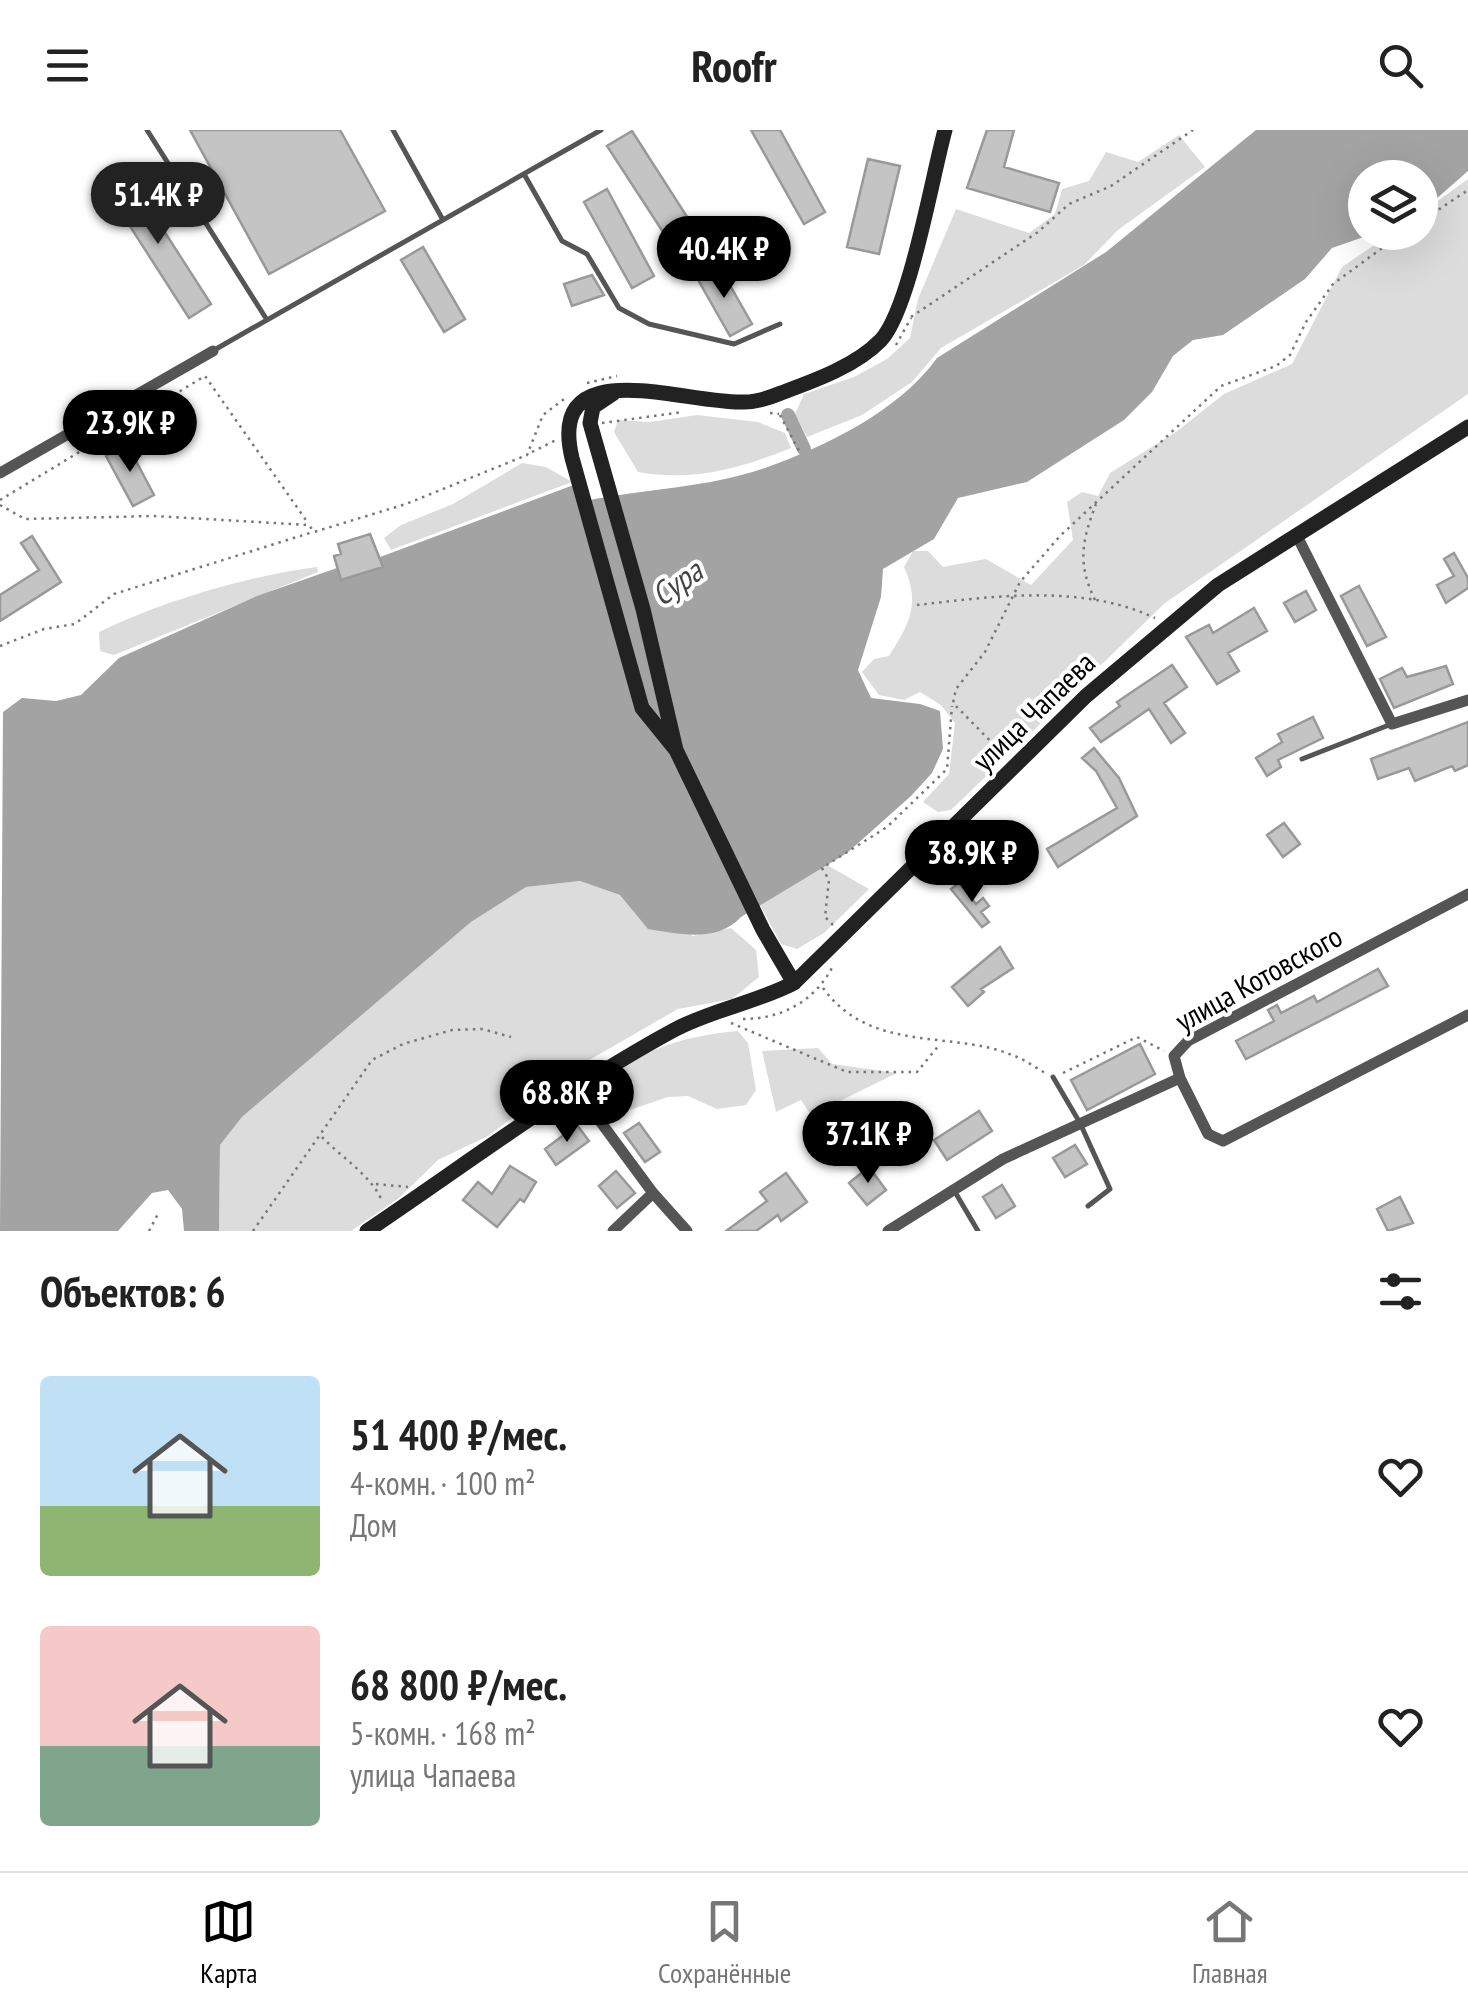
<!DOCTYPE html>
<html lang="ru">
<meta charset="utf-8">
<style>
:root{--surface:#fff;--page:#f2f2f2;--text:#222;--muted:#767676;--line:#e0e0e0;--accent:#000}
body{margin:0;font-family:"PT Sans Narrow",sans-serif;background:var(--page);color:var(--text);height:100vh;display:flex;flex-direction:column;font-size:38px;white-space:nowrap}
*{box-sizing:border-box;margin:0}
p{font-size:32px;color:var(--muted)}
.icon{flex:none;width:55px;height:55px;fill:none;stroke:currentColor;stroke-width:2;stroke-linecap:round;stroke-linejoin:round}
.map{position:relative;height:1101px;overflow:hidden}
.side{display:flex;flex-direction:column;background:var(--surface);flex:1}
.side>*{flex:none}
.tools{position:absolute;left:1348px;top:30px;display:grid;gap:20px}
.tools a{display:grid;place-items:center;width:90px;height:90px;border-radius:50%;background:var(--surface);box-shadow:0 10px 40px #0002;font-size:50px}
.price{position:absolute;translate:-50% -85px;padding:0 22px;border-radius:35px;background:var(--accent);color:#fff;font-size:32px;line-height:65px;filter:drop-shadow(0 2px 5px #0008)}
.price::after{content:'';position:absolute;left:50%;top:60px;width:30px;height:22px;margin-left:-15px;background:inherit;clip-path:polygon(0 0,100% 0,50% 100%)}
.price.selected{background:#222;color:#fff}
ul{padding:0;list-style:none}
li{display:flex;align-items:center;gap:30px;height:250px;padding:0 40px}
li span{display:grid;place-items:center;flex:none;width:280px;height:200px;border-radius:10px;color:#555}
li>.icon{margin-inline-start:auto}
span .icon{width:120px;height:120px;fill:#fffc;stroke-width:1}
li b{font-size:42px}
h2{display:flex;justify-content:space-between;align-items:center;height:120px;padding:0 40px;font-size:42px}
header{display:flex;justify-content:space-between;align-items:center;height:130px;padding:0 40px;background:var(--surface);font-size:45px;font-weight:800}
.menu{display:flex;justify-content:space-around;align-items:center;height:140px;border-top:2px solid var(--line);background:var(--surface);font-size:28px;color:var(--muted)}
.menu a{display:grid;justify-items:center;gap:5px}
.menu .selected{color:var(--accent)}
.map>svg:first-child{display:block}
.green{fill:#dcdcdc}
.water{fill:#a3a3a3}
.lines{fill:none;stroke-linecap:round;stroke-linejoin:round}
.canal{stroke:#a3a3a3;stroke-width:14}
.building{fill:#c4c4c4;stroke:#999;stroke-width:2.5}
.path{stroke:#777;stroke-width:2.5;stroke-dasharray:2.5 5;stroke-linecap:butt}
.lane{stroke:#555;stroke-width:5}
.street{stroke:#555;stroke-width:11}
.secondary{stroke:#222;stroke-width:15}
.labels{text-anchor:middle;stroke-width:8;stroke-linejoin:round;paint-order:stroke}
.street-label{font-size:30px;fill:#000;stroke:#fff}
.water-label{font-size:32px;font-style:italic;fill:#444;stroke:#fff}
</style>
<header><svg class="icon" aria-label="menu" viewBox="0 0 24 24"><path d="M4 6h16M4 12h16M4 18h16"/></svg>Roofr<svg class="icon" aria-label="search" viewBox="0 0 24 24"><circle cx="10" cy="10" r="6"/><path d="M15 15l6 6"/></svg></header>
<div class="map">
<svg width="1468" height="1101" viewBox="0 0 1468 1101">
<rect width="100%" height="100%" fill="#fff"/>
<path class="green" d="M1179,5L1205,37L1118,100L1084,135L941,218L912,252L862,285L807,307L795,284L804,264L854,247L887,229L910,208L918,169L956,79L1029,103L1055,84L1062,59L1089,51L1106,22L1138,32Z
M1468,49V264L1165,473L951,680L938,682L923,672L949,644L955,593L941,575L920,562L904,570L879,565L862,542L874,529L889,526C909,494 921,474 904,437L913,421H928L943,437L986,429L1031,455L1073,410L1067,372L1082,362L1098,366L1110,343L1176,302L1224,264L1292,234L1342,137L1392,103L1420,102V84Z
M697,285L758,292L785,303L791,318C741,338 692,352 638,342L614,302L618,290L650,292Z
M522,333L546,337L572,352L391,420L384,408L401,395L453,374Z
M317,437L318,442L114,525L100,521L99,502C163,471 246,446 317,437Z
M827,735L869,759L824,803L797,819L781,814L760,775Z
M580,751L620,765L693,806L731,798L756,820L759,847L732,869L678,879L591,929L488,1006L438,1030L399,1068L351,1101H219L220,1015L242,987L471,792L526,757Z
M738,901L748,913L756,960L746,975L717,979L688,966L668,967L627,981L606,982L597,967C627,919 686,906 738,901Z
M818,918L832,934L897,943L811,985L801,970L776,982L762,921Z"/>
<path class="water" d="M1256,0H1468V41L1420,83V48H1365V102L1375,103L1332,118L1305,149L1223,205L1193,210L1173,226L1152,262L1124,290L1027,352L958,368L934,409L883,439L881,467L858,540L871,568L920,574L940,581L943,619L932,643L911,666L847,723L741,787C717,813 680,804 648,799L620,765L580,751L526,757L471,792L242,987L220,1015L219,1101H184L182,1079L168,1060L152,1063L118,1101H0L3,582L22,568L56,571L81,565L119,528L257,466L337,438L341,449L383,436L380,427L579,353L585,371C644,359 708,358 765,338C826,316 899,281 937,228L1106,122Z"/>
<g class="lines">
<path class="canal" d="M788,285L804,319"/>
</g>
<path class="building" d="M190,0H340L385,81L269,144Z
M751,0H780L825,82L804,94Z
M987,0H1014L1004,37L1059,53L1050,82L967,58Z
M632,1L700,107L676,122L607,16Z
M868,29L900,36L879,124L847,117Z
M128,45L211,174L189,188L106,59Z
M607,59L654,146L632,158L584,72Z
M423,117L465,189L444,202L401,130Z
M719,136L752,194L730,206L697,148Z
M592,145L604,165L572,176L564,154Z
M127,314L154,365L133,376L106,326Z
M370,404L383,437L341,450L334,426L341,424L338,414Z
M32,406L61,452L0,491V465L39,440L21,413Z
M1454,423L1468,448V458L1446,473L1437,455L1454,446L1444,429Z
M1359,456L1386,507L1367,516L1341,466Z
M1306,461L1316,480L1295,492L1284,473Z
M1254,478L1267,501L1228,523L1239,541L1217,554L1186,507L1209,495L1213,503Z
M1172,535L1187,557L1164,573L1185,603L1171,613L1149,579L1101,612L1090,598L1120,576L1117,572Z
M1446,536L1453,554L1394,578L1380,549L1402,538L1407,547Z
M1313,587L1323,608L1278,630L1281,637L1267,646L1256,628L1282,612L1278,604Z
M1468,592V635L1455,641L1452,636L1415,651L1409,638L1378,649L1371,629Z
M1094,618L1119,648L1137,686L1058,737L1047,719L1117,678L1096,641L1082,628Z
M1284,693L1300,714L1283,727L1267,705Z
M959,753L976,774L983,768L989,776L981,782L989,792L982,797L951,759Z
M1000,817L1013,838L981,859L984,862L968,876L952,857Z
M1378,839L1388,856L1246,929L1236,911L1274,891L1268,880L1277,875L1281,883L1314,866L1317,872Z
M1140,914L1155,944L1087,980L1071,950Z
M979,981L992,1001L947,1030L934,1010Z
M639,993L660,1022L645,1032L624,1003Z
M577,995L589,1011L556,1035L545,1019Z
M1075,1015L1087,1034L1065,1047L1053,1028Z
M510,1036L536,1052L524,1072L520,1069L497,1097L463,1070L478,1052L492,1064Z
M869,1037L886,1060L867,1075L849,1053Z
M616,1041L635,1063L617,1078L599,1056Z
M786,1043L807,1072L781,1091L778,1085L756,1101H726L767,1071L760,1062Z
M1002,1055L1015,1076L996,1088L983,1067Z
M1400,1067L1413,1093L1388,1101L1377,1079Z"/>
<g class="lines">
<path class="path" d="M1420,92L1468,60
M911,187L1038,102L1069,74L1111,56L1193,0
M896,215L911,188
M587,253L617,246
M770,283L779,284
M780,285L799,321
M602,293L683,282
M532,322L556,310
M0,370L205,246L308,393
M0,375L25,389L154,386L309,395L314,402L406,374L527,325L543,285L564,269
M1095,470C1077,433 1082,411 1096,374
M917,475C995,466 1083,454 1155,488
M0,516L44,499L75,494L114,464L313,402
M1005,626L953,573L956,559L985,522L1020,452L1060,406L1221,256L1276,236L1290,225L1306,192L1333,154L1404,102
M833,795L825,787L829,750L822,738L887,697L947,639L952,576
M823,858C871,924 952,900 1012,925C1024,929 1036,938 1047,944
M743,889C782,889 815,871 833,836
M731,893L847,942H917L940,914
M1063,943L1137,907L1164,921
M322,1007C342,1028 371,1045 382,1071
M376,1054L408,1057
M149,1101L159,1082
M253,1101L372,930L403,914L452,900L482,899L511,907"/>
<path class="lane" d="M147,0L267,190
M393,0L443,90
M524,44L562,111L587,124L619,178L649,194L734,214L780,194
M216,219L601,0
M1302,629L1389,595
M1053,947L1080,993L1110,1059L1088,1076
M955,1062L978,1101"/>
<path class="street" d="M0,343L213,221
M1297,406L1392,594L1468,570
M1180,948L1208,1004L1223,1011L1468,885
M577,960L653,1063L687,1101
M613,1101L653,1063
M888,1101L1003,1029L1180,948L1174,926L1188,911L1468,764"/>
<path class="secondary" d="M614,263L593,277L590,293L643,479L676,620L763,800L794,853
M676,620L642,578L572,328C546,219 686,275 744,272C756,272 769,268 781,263C814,251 856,236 881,210C910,178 932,47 945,0
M367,1101C468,1033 567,958 674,900C711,880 755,873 794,853L1086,566L1218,455L1468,297"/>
</g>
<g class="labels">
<g class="street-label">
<text transform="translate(1034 582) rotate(-44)" y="10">улица Чапаева</text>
<text transform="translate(1259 849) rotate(-29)" y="10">улица Котовского</text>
</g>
<g class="water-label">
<text transform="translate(677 453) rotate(-35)" y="11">Сура</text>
</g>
</g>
</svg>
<div class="tools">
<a><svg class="icon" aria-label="layers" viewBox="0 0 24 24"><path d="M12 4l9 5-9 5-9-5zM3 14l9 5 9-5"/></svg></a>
</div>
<b class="price selected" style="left:158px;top:117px">51.4K ₽</b>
<b class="price" style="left:724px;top:171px">40.4K ₽</b>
<b class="price" style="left:130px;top:345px">23.9K ₽</b>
<b class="price" style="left:972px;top:775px">38.9K ₽</b>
<b class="price" style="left:567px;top:1015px">68.8K ₽</b>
<b class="price" style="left:868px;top:1056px">37.1K ₽</b>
</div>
<section class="side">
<h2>Объектов: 6<svg class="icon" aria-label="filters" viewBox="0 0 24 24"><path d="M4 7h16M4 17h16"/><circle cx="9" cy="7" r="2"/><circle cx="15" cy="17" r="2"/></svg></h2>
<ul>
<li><span style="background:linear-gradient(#bfe0f5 65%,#8fb573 0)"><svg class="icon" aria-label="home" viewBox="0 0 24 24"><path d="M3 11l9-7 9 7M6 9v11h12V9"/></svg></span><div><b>51 400 ₽/мес.</b><p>4-комн. · 100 m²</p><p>Дом</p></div><svg class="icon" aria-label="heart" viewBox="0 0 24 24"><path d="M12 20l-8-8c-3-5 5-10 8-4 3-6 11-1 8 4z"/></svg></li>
<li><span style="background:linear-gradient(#f6c9c9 60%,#7fa58c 0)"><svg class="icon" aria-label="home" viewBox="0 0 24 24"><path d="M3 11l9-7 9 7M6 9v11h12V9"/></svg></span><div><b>68 800 ₽/мес.</b><p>5-комн. · 168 m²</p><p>улица Чапаева</p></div><svg class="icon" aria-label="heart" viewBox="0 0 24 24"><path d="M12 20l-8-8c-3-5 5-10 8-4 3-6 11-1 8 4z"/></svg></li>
</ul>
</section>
<nav class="menu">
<a class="selected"><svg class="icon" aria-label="map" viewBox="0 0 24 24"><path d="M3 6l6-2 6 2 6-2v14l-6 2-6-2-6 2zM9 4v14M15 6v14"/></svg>Карта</a>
<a><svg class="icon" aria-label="saved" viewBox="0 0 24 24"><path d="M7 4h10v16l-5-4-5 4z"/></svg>Сохранённые</a>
<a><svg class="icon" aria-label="home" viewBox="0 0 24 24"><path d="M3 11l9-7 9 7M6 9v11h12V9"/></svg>Главная</a>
</nav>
